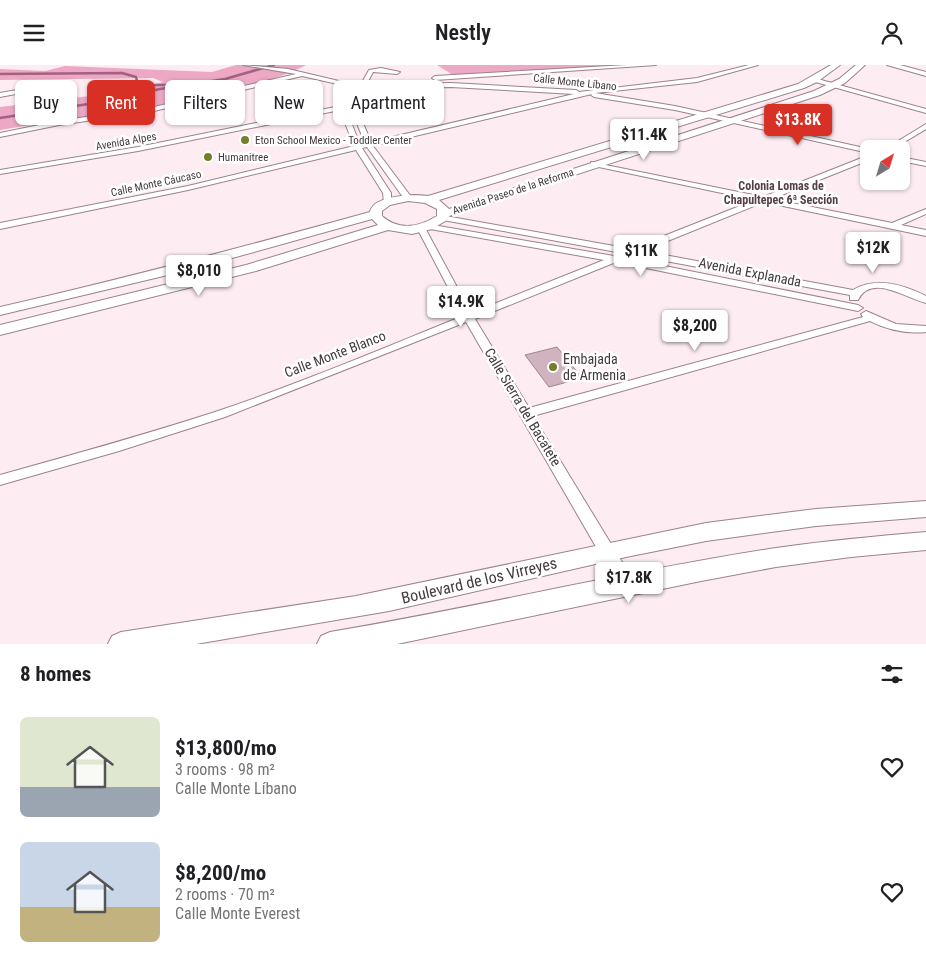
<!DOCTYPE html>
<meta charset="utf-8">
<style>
:root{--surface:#fff;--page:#f6f6f6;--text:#202124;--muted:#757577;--accent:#d93025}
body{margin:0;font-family:"Roboto Condensed",sans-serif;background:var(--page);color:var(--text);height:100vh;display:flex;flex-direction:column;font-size:19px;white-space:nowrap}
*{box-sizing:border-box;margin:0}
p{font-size:16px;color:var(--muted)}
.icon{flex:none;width:28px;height:28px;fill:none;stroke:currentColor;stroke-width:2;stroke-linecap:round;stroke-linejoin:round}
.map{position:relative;height:579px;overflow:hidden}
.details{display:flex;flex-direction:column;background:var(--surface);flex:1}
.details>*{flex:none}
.hud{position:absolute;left:15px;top:15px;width:500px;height:45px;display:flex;gap:10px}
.needle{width:32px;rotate:38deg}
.fabs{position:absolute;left:860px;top:75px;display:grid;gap:10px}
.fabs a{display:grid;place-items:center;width:50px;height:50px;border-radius:8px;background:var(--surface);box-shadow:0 1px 4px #0004;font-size:25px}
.price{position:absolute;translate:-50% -42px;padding:0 11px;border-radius:5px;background:#fff;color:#222;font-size:16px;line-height:32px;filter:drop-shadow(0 1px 2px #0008)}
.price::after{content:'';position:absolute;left:50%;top:30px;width:15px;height:11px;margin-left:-8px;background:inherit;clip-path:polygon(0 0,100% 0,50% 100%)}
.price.current{background:var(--accent);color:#fff}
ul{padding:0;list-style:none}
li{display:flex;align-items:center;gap:15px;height:125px;padding:0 20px}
li span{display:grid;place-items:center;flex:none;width:140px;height:100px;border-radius:8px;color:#555}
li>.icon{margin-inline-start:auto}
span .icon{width:60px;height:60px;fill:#fffc;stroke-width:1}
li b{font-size:21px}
h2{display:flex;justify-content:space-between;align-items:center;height:60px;padding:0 20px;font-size:21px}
.tag{padding:0 18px;border-radius:8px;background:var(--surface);box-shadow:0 1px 4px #0004;font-size:18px;line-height:45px}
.tag.current{background:var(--accent);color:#fff}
header{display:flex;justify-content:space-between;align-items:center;height:65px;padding:0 20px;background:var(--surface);font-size:22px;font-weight:600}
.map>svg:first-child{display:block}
.green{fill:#eca8c5}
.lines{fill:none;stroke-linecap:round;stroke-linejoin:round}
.stream{stroke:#a36280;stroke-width:2.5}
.building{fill:#cfb4bf;stroke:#9e858f}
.street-casing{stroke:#9c828c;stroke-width:2}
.secondary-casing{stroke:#9c828c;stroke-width:2}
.street{fill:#fff;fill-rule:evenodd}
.secondary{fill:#fff;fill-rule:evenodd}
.poi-dot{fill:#757f2b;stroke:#fff;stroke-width:2}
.labels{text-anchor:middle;stroke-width:5;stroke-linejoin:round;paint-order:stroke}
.far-street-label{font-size:11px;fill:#44393d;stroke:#fff}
.far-poi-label{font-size:11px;fill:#44393d;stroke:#fff;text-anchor:start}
.far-neighbourhood-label{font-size:12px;font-weight:bold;fill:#543e47;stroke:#fff}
.street-label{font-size:14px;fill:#44393d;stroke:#fff}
.poi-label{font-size:14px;fill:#44393d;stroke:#fff;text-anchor:start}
.near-street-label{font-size:16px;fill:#44393d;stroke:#fff}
</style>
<header><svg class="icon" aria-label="menu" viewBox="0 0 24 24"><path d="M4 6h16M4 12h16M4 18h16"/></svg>Nestly<svg class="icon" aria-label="person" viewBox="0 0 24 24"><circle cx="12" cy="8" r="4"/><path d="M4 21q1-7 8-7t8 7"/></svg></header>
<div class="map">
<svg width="926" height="579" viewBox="0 0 926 579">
<rect width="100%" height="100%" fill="#fdecf2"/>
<path class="green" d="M236,0H306C284,12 259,18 234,24C157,44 78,52 0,65V42L122,27L163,17L153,13L0,15V4L45,6L65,1L212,7Z
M437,0H643L453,10Z"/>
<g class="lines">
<path class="stream" d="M0,9L122,8L136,12L137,16L153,20H174
M0,53L107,36L160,24L225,14L274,0"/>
</g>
<path class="building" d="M557,282L582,313L549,322L525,290Z"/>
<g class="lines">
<defs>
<path id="street" d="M243,0L288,4L360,21L369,5L381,3L400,7L397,9L373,7L365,22L372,23L400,19L451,18L576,25L579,27L697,13L749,0H758L697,17L595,28L675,41L869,84V88L675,45L594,32L591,30L592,29L373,81L412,133L408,135H405L367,82L362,83L391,128V139L384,137L383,128L356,85L188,125L0,164V158L188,121L354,81L340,45L138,86L0,109V105L138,82L340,41L350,28L360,24L302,11L154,46L59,60L0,72V68L59,56L154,42L296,9ZM451,22L574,29L371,77L357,44L361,34L356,33L353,38L347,40L354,30L366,25L372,27L400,23ZM352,42L351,44L365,78L360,80L346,44Z
M627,0H656L435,15L432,13L435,11Z
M814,13L926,44V48L812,16Z
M50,19L52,22L0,32V28Z
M926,59V64L893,84H885Z
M869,90V95L772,134L892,158L926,144V149L901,160L926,165V171L764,137L643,186L853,225C876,211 904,220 926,231V238C906,233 871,208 858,235H850V230L633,190L625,193L858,240L863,243L858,246L616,197L475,254L529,343L863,252L861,249L866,246L896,259L926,261V267C907,269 888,265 870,256L533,351L633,515L635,520L633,525L627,527L621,525L466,257L225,352L119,386L0,420V410C72,390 144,370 215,347C299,319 381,284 463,251L417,163L418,161L421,160L425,163L471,248L604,195L430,164L427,163V159L614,191L622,188L443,155L440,154V150L631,184L755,135L594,101H591V97L763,132Z
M901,92L926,97V101L901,96Z"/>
<path id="secondary" d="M831,0H840L817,17L804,23L439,135L449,144L814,26L839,14L856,0H865L845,18L820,30L449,151L447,155L432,164L412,169L388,165L256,206L0,270V260L246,200L378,160L372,154L193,204L0,250V242C124,214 247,181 370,147C373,130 414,129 428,131L798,19ZM408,136L425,138L437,144V151C419,162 399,166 382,151V146L390,140Z
M887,0H900L926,7V11Z
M926,436V452L816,461L706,476L626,492L389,546L196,579H108L112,571L121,567L356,531L706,458L816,444Z
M926,467V485L851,492L776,502L701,516L397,579H317L321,571L330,567C479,542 626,506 776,483C826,476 876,471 926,467Z"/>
</defs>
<use href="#street" class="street-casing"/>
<use href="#secondary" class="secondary-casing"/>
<use href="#street" class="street"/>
<use href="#secondary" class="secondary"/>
</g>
<g class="poi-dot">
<circle cx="245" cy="75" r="5"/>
<circle cx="208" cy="92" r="5"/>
<circle cx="553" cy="302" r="5"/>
</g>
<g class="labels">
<g class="far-street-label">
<text transform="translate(575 17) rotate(6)" y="4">Calle Monte Líbano</text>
<text transform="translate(126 76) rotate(-10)" y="4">Avenida Alpes</text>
<text transform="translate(156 118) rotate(-12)" y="4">Calle Monte Cáucaso</text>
<text transform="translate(513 126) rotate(-18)" y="4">Avenida Paseo de la Reforma</text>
</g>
<g class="far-poi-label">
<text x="255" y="79">Eton School Mexico - Toddler Center</text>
<text x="218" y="96">Humanitree</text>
</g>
<g class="far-neighbourhood-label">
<text x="781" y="125">Colonia Lomas de<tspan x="781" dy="14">Chapultepec 6ª Sección</tspan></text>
</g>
<g class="street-label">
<text transform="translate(750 207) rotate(11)" y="5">Avenida Explanada</text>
<text transform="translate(335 289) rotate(-21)" y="5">Calle Monte Blanco</text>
<text transform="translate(523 342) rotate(59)" y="5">Calle Sierra del Bacatete</text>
</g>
<g class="poi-label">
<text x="563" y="299">Embajada<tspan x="563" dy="16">de Armenia</tspan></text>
</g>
<g class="near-street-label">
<text transform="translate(479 515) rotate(-13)" y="6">Boulevard de los Virreyes</text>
</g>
</g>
</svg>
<div class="fabs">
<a><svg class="needle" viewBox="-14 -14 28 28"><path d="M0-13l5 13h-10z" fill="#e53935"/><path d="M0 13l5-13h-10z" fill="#757577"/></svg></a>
</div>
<b class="price current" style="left:798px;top:81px">$13.8K</b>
<b class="price" style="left:644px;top:96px">$11.4K</b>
<b class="price" style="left:873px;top:209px">$12K</b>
<b class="price" style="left:641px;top:212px">$11K</b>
<b class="price" style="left:199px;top:232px">$8,010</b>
<b class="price" style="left:461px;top:263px">$14.9K</b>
<b class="price" style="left:695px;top:287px">$8,200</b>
<b class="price" style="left:629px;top:539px">$17.8K</b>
<div class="hud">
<a class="tag">Buy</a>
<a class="tag current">Rent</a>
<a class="tag">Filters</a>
<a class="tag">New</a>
<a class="tag">Apartment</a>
</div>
</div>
<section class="details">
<h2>8 homes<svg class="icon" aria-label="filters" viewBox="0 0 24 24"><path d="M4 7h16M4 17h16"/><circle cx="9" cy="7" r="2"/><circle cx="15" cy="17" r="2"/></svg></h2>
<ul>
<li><span style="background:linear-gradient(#dfe7d0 70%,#9aa5b1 0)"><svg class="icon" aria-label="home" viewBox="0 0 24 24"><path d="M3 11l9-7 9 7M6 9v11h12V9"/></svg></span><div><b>$13,800/mo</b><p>3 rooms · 98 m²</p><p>Calle Monte Líbano</p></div><svg class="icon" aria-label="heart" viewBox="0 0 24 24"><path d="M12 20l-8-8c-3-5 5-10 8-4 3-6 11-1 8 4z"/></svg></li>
<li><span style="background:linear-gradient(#c9d6e8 65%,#c2b280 0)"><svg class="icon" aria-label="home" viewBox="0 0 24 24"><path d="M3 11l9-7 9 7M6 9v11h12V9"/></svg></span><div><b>$8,200/mo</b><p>2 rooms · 70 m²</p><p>Calle Monte Everest</p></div><svg class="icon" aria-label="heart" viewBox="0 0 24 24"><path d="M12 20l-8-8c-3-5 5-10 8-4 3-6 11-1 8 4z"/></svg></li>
</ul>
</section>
